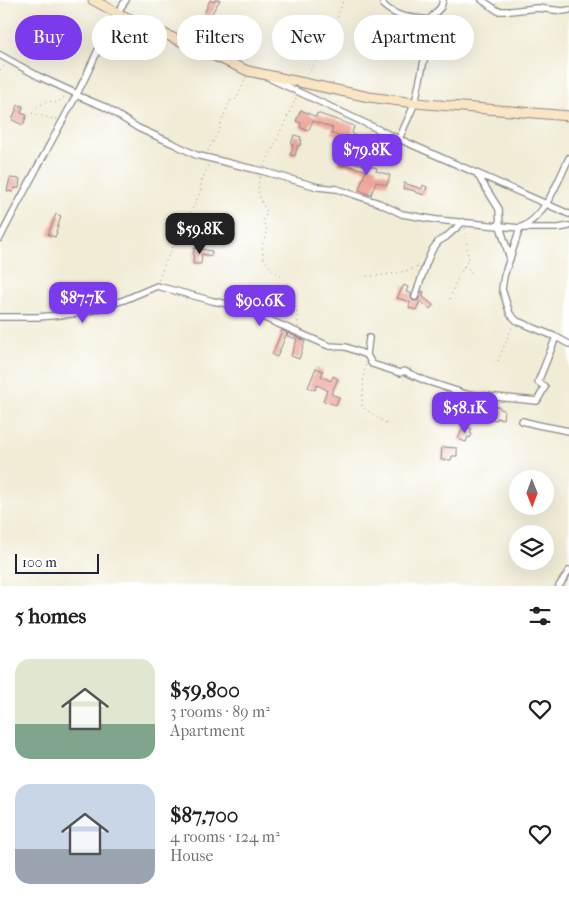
<!DOCTYPE html>
<meta charset="utf-8">
<style>
:root{--surface:#fff;--page:#f2f2f2;--text:#202124;--muted:#757577;--accent:#7c3aed}
body{margin:0;font-family:"IM FELL French Canon",serif;background:var(--page);color:var(--text);height:100vh;display:flex;flex-direction:column;font-size:19px;white-space:nowrap}
*{box-sizing:border-box;margin:0}
p{font-size:16px;color:var(--muted)}
.icon{flex:none;width:28px;height:28px;fill:none;stroke:currentColor;stroke-width:2;stroke-linecap:round;stroke-linejoin:round}
.map{position:relative;height:586px;overflow:hidden}
.details{display:flex;flex-direction:column;background:var(--surface);flex:1}
.details>*{flex:none}
.guide{position:absolute;left:15px;top:15px;width:540px;height:45px;display:flex;gap:10px}
.needle{width:32px;rotate:179deg}
.tools{position:absolute;left:509px;top:470px;display:grid;gap:10px}
.tools a{display:grid;place-items:center;width:45px;height:45px;border-radius:50%;background:var(--surface);box-shadow:0 5px 20px #0002;font-size:25px}
.scale{position:absolute;left:15px;bottom:12px;width:84px;box-sizing:border-box;padding-left:5px;border:2px solid #22223b;border-top:0;font-size:14px;line-height:18px;white-space:nowrap;color:#22223b;-webkit-text-stroke:4px #fff;paint-order:stroke}
.price{position:absolute;translate:-50% -42px;padding:0 11px;border-radius:10px;background:var(--accent);color:#fff;font-size:16px;line-height:32px;filter:drop-shadow(0 1px 2px #0008)}
.price::after{content:'';position:absolute;left:50%;top:30px;width:15px;height:11px;margin-left:-8px;background:inherit;clip-path:polygon(0 0,100% 0,50% 100%)}
.price.selected{background:#222;color:#fff}
ul{padding:0;list-style:none}
li{display:flex;align-items:center;gap:15px;height:125px;padding:0 15px}
li span{display:grid;place-items:center;flex:none;width:140px;height:100px;border-radius:15px;color:#555}
li>.icon{margin-inline-start:auto}
span .icon{width:60px;height:60px;fill:#fffc;stroke-width:1}
li b{font-size:21px}
h2{display:flex;justify-content:space-between;align-items:center;height:60px;padding:0 15px;font-size:21px}
.pill{padding:0 18px;border-radius:22px;background:var(--surface);box-shadow:0 5px 20px #0002;font-size:18px;line-height:45px}
.pill.selected{background:var(--accent);color:#fff}
.map>svg:first-child{display:block}
.building{fill:#eda599}
.lines{fill:none;stroke-linecap:round;stroke-linejoin:round}
.street-casing{stroke:#8a8788;stroke-width:8}
.secondary-casing{stroke:#8a8788;stroke-width:11}
.path{stroke:#8a8788;stroke-width:1;stroke-dasharray:1 4;stroke-linecap:butt}
.street{stroke:#fff;stroke-width:5.5}
.secondary{stroke:#fbe6c4;stroke-width:9}
</style>
<div class="map">
<svg width="569" height="586" viewBox="0 0 569 586">
<rect width="100%" height="100%" fill="#fff"/>
<filter id="ink" filterUnits="userSpaceOnUse"><feTurbulence type="fractalNoise" baseFrequency=".02" numOctaves="2"/><feDisplacementMap in="SourceGraphic" scale="10" xChannelSelector="R" yChannelSelector="G"/><feConvolveMatrix kernelMatrix="1 2 1 2 8 2 1 2 1" color-interpolation-filters="sRGB"/></filter>
<filter id="wash" filterUnits="userSpaceOnUse"><feTurbulence type="fractalNoise" baseFrequency=".0096" numOctaves="4" result="noise"/><feDisplacementMap in="SourceGraphic" scale="20" xChannelSelector="R" yChannelSelector="G"/><feGaussianBlur stdDeviation="1.12" result="paint"/><feColorMatrix in="noise" values="0 0 0 0 0 0 0 0 0 0 0 0 0 0 0 0 0 1.4 0 .05"/><feComposite in="paint" operator="in"/></filter>
<g filter="url(#wash)">
<rect width="100%" height="100%" fill="#f1ecd5"/>
<g id="blocks">
<path class="building" d="M210,0L214,2L215,0H220L210,16L204,14Z
M239,30L249,34V36L259,40L257,44L236,37Z
M18,105L23,106L21,113L27,115L23,125L12,120Z
M301,110L316,117L317,113L354,126L352,134L358,137L355,142L353,141L351,146L339,145L340,137L331,133L333,128L313,121L308,131L300,127L301,123L296,121Z
M294,135L301,137L300,140H302L300,146L298,145L295,156L290,155L293,145L291,144Z
M341,156L348,159L347,161L369,166L377,168L376,171L390,175L387,185L376,182L371,195L359,190L366,170L344,165V166L338,164Z
M10,178L20,179L19,188H15L13,192L7,191Z
M404,183L422,189L423,185L427,187L424,195L415,192V191L403,188Z
M56,214L61,216L56,232H57L55,237L48,235Z
M194,248L212,251L211,256L202,254L201,264H193Z
M404,285L408,287L406,292L411,293V298L413,301H418L422,291L424,292L422,296L433,305L430,309L420,301L416,310L409,308L410,302L397,298Z
M282,330L287,333L277,357L272,355Z
M288,333L305,341L299,359L291,356L297,339L287,336Z
M316,368L323,371L321,376L331,381L333,376L338,379L331,394L339,397L336,405L323,401L327,390L317,385L315,390L308,387Z
M445,398L475,402L474,408H472V410L462,409V407L444,404Z
M488,405L500,407V409L504,410L503,419L497,418V420L485,418Z
M464,426L472,429L470,433L472,434L470,438L468,437L466,442L458,439Z
M442,447L457,448V456H452L451,460H441Z"/>
</g>
</g>
<g filter="url(#ink)">
<use href="#blocks" fill-opacity="0" stroke="#8a8788" stroke-width="1"/>
<g class="lines">
<defs>
<path id="street" d="M383,0V5C399,19 410,17 429,20
M482,0L498,11H510L537,8L563,11L569,10
M0,55L38,76L77,94
M271,79L399,139L569,214
M76,95L105,107L138,128L174,144L196,155L262,171L318,187L337,189L379,203L402,214L437,220L520,228H559L569,226
M399,139L415,103L430,32L429,20L441,7L443,0
M569,158C558,181 545,218 520,228L504,276L502,289L510,314L517,321L556,337L569,344
M477,174L499,209L500,226L510,259
M0,238C25,189 52,141 78,92C94,61 106,28 126,0
M415,297L426,264L432,250L439,241L446,237L463,222
M0,317H38L84,313L124,300L157,286L213,301L237,306L329,346L346,347L367,355
M369,338L367,355L372,364L400,373L404,371L426,381L466,394L537,401L545,387L538,382L556,337
M522,421L538,425L569,431
M559,586L569,571"/>
<path id="secondary" d="M93,0L117,13L248,71L369,97L415,103L569,116"/>
</defs>
<use href="#street" class="street-casing"/>
<use href="#secondary" class="secondary-casing"/>
<path class="path" d="M0,70L5,65
M308,75C322,51 336,27 343,0
M57,119H53L28,112L48,101L57,103L65,96
M208,151L220,128L221,123L230,101L237,99L246,77
M264,167L296,98
M260,177C256,191 260,200 267,212L263,221L267,230L262,247L264,259L272,269L284,279L295,299L298,327
M465,228C467,239 466,248 469,259L464,266L470,270L471,274
M367,276C384,276 401,273 418,267
M159,280L164,265L179,235L188,224V218L201,191V183L209,163
M450,299L455,284L464,266
M498,361L513,325
M366,365L364,372L362,407L387,424"/>
<use href="#street" class="street"/>
<use href="#secondary" class="secondary"/>
</g>
</g>
</svg>
<div class="tools">
<a><svg class="needle" viewBox="-14 -14 28 28"><path d="M0-13l5 13h-10z" fill="#e53935"/><path d="M0 13l5-13h-10z" fill="#757577"/></svg></a>
<a><svg class="icon" aria-label="layers" viewBox="0 0 24 24"><path d="M12 4l9 5-9 5-9-5zM3 14l9 5 9-5"/></svg></a>
</div>
<div class="scale">100 m</div>
<b class="price" style="left:367px;top:176px">$79.8K</b>
<b class="price selected" style="left:200px;top:255px">$59.8K</b>
<b class="price" style="left:83px;top:324px">$87.7K</b>
<b class="price" style="left:260px;top:327px">$90.6K</b>
<b class="price" style="left:465px;top:434px">$58.1K</b>
<div class="guide">
<a class="pill selected">Buy</a>
<a class="pill">Rent</a>
<a class="pill">Filters</a>
<a class="pill">New</a>
<a class="pill">Apartment</a>
</div>
</div>
<section class="details">
<h2>5 homes<svg class="icon" aria-label="filters" viewBox="0 0 24 24"><path d="M4 7h16M4 17h16"/><circle cx="9" cy="7" r="2"/><circle cx="15" cy="17" r="2"/></svg></h2>
<ul>
<li><span style="background:linear-gradient(#dfe7d0 65%,#7fa58c 0)"><svg class="icon" aria-label="home" viewBox="0 0 24 24"><path d="M3 11l9-7 9 7M6 9v11h12V9"/></svg></span><div><b>$59,800</b><p>3 rooms · 89 m²</p><p>Apartment</p></div><svg class="icon" aria-label="heart" viewBox="0 0 24 24"><path d="M12 20l-8-8c-3-5 5-10 8-4 3-6 11-1 8 4z"/></svg></li>
<li><span style="background:linear-gradient(#c9d6e8 65%,#9aa5b1 0)"><svg class="icon" aria-label="home" viewBox="0 0 24 24"><path d="M3 11l9-7 9 7M6 9v11h12V9"/></svg></span><div><b>$87,700</b><p>4 rooms · 124 m²</p><p>House</p></div><svg class="icon" aria-label="heart" viewBox="0 0 24 24"><path d="M12 20l-8-8c-3-5 5-10 8-4 3-6 11-1 8 4z"/></svg></li>
</ul>
</section>
